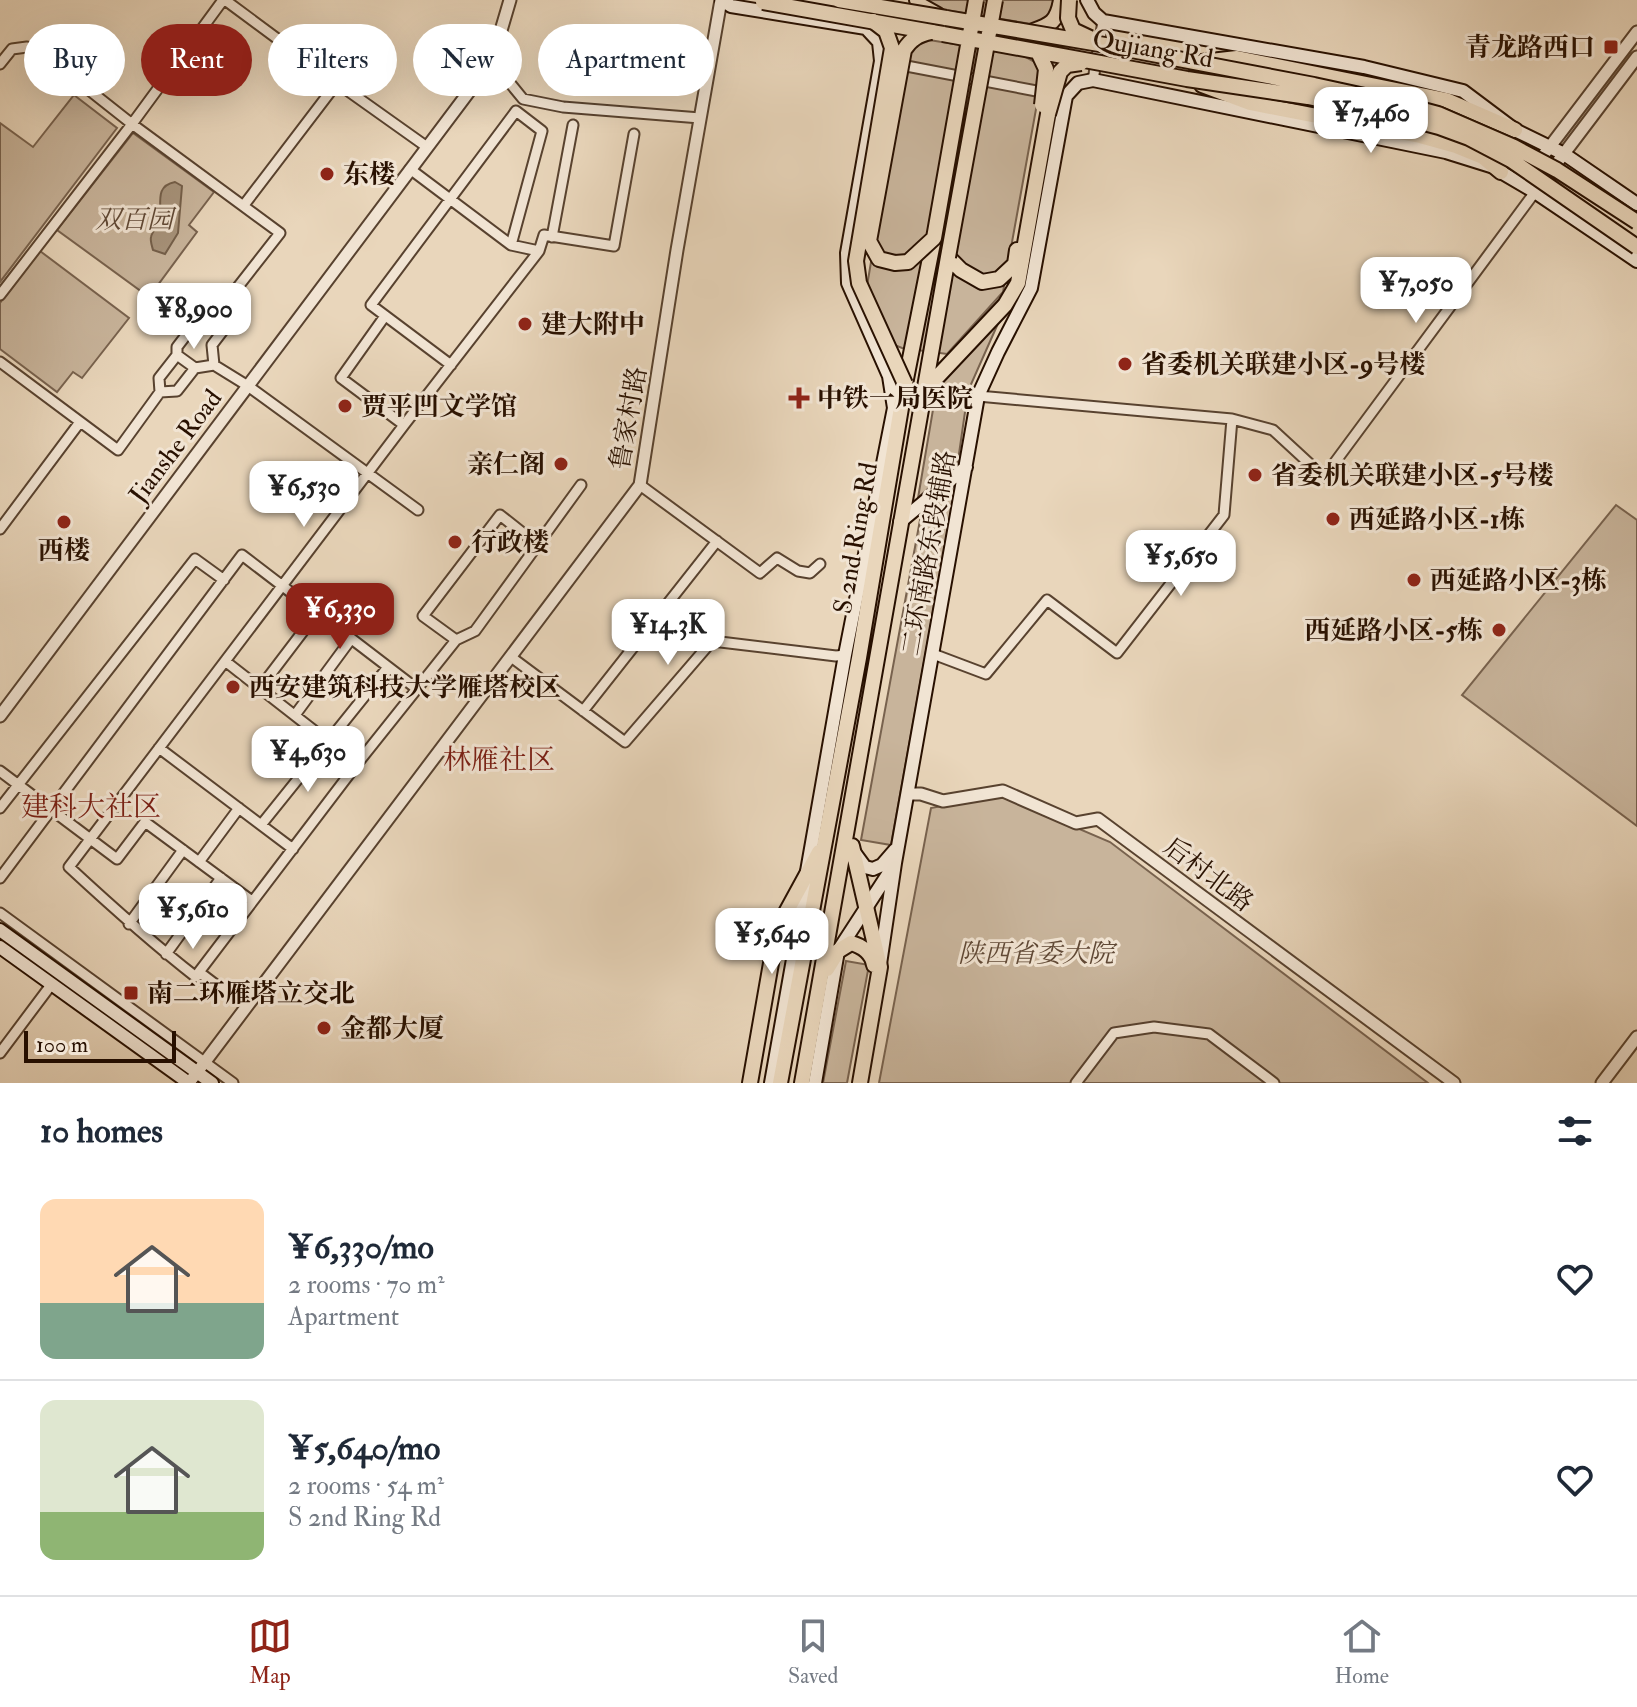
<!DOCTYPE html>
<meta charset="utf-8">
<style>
:root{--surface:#fff;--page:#f2f2f3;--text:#1f2937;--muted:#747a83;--line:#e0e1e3;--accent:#8f2418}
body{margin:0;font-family:"IM FELL Double Pica","Noto Serif SC",serif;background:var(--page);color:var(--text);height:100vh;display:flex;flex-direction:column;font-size:30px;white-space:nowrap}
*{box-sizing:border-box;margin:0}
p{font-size:26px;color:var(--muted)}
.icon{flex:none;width:44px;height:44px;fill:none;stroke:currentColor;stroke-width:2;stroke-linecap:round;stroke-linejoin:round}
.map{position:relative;height:1083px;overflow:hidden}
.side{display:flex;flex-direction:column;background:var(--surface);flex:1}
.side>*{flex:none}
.top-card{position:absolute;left:24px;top:24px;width:800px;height:72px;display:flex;gap:16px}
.scale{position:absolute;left:24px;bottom:20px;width:152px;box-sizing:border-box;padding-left:8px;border:4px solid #281000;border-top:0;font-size:22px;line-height:28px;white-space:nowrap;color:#281000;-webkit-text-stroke:6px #f1e4d3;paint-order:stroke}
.price{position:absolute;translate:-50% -68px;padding:0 18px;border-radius:16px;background:#fff;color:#222;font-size:26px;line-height:52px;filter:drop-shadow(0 2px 4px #0008)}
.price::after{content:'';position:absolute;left:50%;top:48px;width:24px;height:18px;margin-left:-12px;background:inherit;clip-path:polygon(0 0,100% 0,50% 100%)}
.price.selected{background:var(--accent);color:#fff}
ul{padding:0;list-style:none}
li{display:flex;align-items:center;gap:24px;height:200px;padding:0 40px}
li+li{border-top:2px solid var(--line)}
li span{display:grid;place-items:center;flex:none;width:224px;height:160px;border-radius:16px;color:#555}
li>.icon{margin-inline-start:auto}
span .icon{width:96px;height:96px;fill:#fffc;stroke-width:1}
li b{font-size:34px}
h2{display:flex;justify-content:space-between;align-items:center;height:96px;padding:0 40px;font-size:34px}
.tag{padding:0 28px;border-radius:36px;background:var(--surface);box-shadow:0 8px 32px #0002;font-size:28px;line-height:72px}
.tag.selected{background:var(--accent);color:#fff}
.menu{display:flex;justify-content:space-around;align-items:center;height:112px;border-top:2px solid var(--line);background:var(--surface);font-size:22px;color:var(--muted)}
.menu a{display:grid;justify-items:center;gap:4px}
.menu .selected{color:var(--accent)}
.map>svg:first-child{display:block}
.green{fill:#c8b49b;stroke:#78624e;stroke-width:2}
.water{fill:#a7937b;stroke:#745f4a;stroke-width:2}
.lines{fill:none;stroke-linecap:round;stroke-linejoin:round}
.minor-casing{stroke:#58422f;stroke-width:13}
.tertiary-casing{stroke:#58422f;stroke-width:15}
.secondary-casing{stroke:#281000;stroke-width:16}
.trunk-casing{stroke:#281000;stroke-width:18}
.minor{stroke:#f1e4d3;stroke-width:9}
.tertiary{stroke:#f1e4d3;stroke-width:11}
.secondary{stroke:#f1e4d3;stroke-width:12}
.trunk{stroke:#e9d6bb;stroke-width:14}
.primary-bridge-casing{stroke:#281000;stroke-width:18;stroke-linecap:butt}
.trunk-bridge-casing{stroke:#281000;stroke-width:18;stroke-linecap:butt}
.primary-bridge{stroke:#e9d6bb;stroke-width:14}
.trunk-bridge{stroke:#e9d6bb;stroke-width:14}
.poi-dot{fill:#8f2418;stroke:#f1e4d3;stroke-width:3}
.labels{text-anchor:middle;stroke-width:6;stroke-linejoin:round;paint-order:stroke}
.poi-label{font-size:26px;font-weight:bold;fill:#281000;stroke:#f1e4d3;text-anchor:start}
.street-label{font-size:26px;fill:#281000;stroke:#f1e4d3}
.park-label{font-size:26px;font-style:italic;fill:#604936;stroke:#f1e4d3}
.neighbourhood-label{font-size:28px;fill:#7a1f14;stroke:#f1e4d3}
</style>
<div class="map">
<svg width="1637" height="1083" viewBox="0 0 1637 1083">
<rect width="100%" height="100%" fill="#e9d6bb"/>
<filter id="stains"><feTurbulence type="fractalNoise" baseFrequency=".0025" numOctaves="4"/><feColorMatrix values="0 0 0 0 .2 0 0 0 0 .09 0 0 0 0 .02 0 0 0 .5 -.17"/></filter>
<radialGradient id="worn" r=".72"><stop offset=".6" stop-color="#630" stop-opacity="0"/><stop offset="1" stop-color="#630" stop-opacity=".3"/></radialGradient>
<path class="green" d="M925,0H1058L1056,12L1037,25L934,8Z
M923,39L1022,55L1035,62L1042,76L1003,292L947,354L902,348L892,344L867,286L906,52Z
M74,95L117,128L0,282V123L33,147Z
M133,133L214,192L189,225L197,232L149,297L57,230Z
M40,251L129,318L82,378L73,372L57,392L0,349V303Z
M1000,319L968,391L958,461L918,498L937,386Z
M956,484L891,845L861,840L920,520Z
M1616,505L1637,520V826L1462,695Z
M1000,795L1110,842L1428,1083H879L931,808Z
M846,961L869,965L847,1083H823Z"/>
<path class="water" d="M175,182L182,186L178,233L165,254L153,250C152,246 150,241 151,237C152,231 159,226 160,220C162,204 154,186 175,182Z"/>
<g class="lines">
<defs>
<path id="minor" d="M225,0L337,83L244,205
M492,61L523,99L563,107L700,118
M0,64L12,49L27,47L89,90L132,124L280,233L223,306L228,324L212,345L214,365
M896,64L1047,93
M1093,80L1103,21
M337,83L427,147
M410,169L511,245L539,251
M552,237L573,125
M0,295L132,124L223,0
M385,316L341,378L404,425
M177,355L195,368
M0,362L118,450L160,392L177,391L195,368L214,365L248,386L418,510
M451,365L371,305L516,111L542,131L511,245
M160,392L159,378L177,355V347L187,334L194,333L210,310L223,306
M978,396L1232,419L1273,430L1324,477L1535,192
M640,485L760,573L777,558L798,571L810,573L820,564
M0,529L80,422
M456,640L423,616L500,515L538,545
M933,654L986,674L1047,600L1117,653L1224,515L1232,419
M511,657L625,742L712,641L836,656L845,655
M225,661L357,764
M260,688L317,613
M583,711L717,541
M295,715L351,639
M159,748L293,849
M0,771L117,859L145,822L252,901
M0,808L195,559L224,580
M261,825L388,667
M199,862L239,808
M0,878L242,555L417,689
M0,913L233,1083
M129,924L183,850
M166,954L221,878
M199,972L196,977C151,942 110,905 69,867L404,425L539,251L544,235L614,246L634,134
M228,994L199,972L357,764L456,640L475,631L581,485
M0,1053L51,985
M1076,1083L1114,1033L1154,1027L1209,1034L1274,1083"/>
<path id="tertiary" d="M1536,165L1637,32
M1538,188L1637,57
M0,716L492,61L510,0
M908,794H921L943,801L1003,791L1076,823L1098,819L1454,1083
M192,1079L640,485L677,250L721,0
M1602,1083L1637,1037"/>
<path id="secondary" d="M722,0L731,6L866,28L879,42L881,61L847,253L848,283L889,376L894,408L845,655L806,877V920
M1087,0L1094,13L1103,21L1364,67L1463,91L1515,130L1564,154L1637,204
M900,522L966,467
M854,852L865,867L873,869L882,865L895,850
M0,930L212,1083
M0,947L189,1083
M880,964L895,863L978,396L998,352L1031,288L1066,96L1078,83L1093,80L1446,152L1494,167L1501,172L1535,192L1637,261
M771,1083L795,948L794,929L801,899
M815,1083L838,951L892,868"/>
<path id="trunk" d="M917,0L920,5L938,15
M1028,33C1049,25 1057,24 1061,0
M1202,62L1237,58L1446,100L1515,130
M1202,85L1250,103L1420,136L1456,146L1483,157L1501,172
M948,257L961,270L982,282L999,279L1015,264L1017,250
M925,390L1005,305L1018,283L1048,114
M852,846L880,967L860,1083
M781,949L783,935C794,926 802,931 806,943
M827,969L838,951L851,943C862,946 872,953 874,965
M750,1083L777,929L819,852
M780,1083L859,658L905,384L934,238
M802,1083L948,257"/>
</defs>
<use href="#minor" class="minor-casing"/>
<use href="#tertiary" class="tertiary-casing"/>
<use href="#secondary" class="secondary-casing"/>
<use href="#trunk" class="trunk-casing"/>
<use href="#minor" class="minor"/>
<use href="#tertiary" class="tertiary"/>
<use href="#secondary" class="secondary"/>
<use href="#trunk" class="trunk"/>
<defs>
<path id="primary-bridge" d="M839,0L946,18
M763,2L932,32"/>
<path id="trunk-bridge" d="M1069,0L1068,18L1073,30L1090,38
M946,18L1105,45L1314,85L1397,103L1438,114L1514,147L1557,170L1637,222
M873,21L886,31L892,48L856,261L859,283L905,384
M931,32C918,35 911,39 904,50L869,241L879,259L895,263L908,262L934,238L976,0
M943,34L1187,79L1308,97L1394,115L1439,127L1469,138L1511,160L1637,247
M1038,52L1046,69L1042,105
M1048,114L1060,72L1067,65L1081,63
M948,257L995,0"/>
</defs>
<use href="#primary-bridge" class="primary-bridge-casing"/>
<use href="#trunk-bridge" class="trunk-bridge-casing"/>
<use href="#primary-bridge" class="primary-bridge"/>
<use href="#trunk-bridge" class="trunk-bridge"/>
</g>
<g class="poi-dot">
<rect x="1603" y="39" width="16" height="16" rx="4"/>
<circle cx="327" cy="174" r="8"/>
<circle cx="525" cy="324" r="8"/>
<circle cx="1125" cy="364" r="8"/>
<path d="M795 386h8v8h8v8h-8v8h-8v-8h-8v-8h8z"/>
<circle cx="345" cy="406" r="8"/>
<circle cx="561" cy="464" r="8"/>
<circle cx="1255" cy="475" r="8"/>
<circle cx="1333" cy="519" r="8"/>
<circle cx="64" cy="522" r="8"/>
<circle cx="455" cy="542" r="8"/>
<circle cx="1414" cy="580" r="8"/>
<circle cx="1499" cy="630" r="8"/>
<circle cx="233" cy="687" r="8"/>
<rect x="123" y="985" width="16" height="16" rx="4"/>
<circle cx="324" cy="1028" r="8"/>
</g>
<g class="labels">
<g class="poi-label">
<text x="1595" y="56" text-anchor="end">青龙路西口</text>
<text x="343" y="183">东楼</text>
<text x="541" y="333">建大附中</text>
<text x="1141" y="373">省委机关联建小区-9号楼</text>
<text x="817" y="407">中铁一局医院</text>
<text x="361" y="415">贾平凹文学馆</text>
<text x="545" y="473" text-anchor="end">亲仁阁</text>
<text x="1271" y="484">省委机关联建小区-5号楼</text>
<text x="1349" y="528">西延路小区-1栋</text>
<text x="471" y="551">行政楼</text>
<text x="64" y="559" text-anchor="middle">西楼</text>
<text x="1430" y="589">西延路小区-3栋</text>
<text x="1483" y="639" text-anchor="end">西延路小区-5栋</text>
<text x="249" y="696">西安建筑科技大学雁塔校区</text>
<text x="147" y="1002">南二环雁塔立交北</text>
<text x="340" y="1037">金都大厦</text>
</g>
<g class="street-label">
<text transform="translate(1153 48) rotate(10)" y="9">Qujiang Rd</text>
<text transform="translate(628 418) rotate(-80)" y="9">鲁家村路</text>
<text transform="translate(175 446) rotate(-53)" y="9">Jianshe Road</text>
<text transform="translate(855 538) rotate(-80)" y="9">S 2nd Ring Rd</text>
<text transform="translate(928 553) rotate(-80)" y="9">二环南路东段辅路</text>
<text transform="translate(1209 874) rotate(37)" y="9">后村北路</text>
</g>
<g class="park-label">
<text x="134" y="228">双百园</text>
<text x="1036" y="962">陕西省委大院</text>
</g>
<g class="neighbourhood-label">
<text x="499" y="769">林雁社区</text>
<text x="91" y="816">建科大社区</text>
</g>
</g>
<rect width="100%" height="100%" filter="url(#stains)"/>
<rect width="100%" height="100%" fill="url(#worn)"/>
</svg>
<div class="scale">100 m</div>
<b class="price" style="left:1371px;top:155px">¥7,460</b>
<b class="price" style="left:1416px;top:325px">¥7,050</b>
<b class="price" style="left:194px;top:351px">¥8,900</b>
<b class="price" style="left:304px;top:529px">¥6,530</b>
<b class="price" style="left:1181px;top:598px">¥5,650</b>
<b class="price selected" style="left:340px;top:651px">¥6,330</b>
<b class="price" style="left:668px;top:667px">¥14.3K</b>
<b class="price" style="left:308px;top:794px">¥4,630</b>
<b class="price" style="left:193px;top:951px">¥5,610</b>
<b class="price" style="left:772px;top:976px">¥5,640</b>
<div class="top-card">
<a class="tag">Buy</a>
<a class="tag selected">Rent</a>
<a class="tag">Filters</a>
<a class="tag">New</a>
<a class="tag">Apartment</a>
</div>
</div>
<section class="side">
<h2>10 homes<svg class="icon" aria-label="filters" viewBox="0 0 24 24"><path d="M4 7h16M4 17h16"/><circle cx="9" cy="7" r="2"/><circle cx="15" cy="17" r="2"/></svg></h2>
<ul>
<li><span style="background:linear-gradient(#ffd9b3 65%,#7fa58c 0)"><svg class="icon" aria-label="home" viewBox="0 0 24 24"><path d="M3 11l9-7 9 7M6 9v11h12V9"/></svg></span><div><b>¥6,330/mo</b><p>2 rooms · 70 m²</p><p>Apartment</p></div><svg class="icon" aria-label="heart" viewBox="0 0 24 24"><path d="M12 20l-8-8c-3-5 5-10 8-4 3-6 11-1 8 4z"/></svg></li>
<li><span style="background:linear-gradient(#dfe7d0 70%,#8fb573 0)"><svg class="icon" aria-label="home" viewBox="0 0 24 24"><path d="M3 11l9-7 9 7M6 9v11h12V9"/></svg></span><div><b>¥5,640/mo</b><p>2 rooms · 54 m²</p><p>S 2nd Ring Rd</p></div><svg class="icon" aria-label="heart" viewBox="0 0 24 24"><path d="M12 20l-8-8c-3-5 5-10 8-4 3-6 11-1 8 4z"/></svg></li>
</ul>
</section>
<nav class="menu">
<a class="selected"><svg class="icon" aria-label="map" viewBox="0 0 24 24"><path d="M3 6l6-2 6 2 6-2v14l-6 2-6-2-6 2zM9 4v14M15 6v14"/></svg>Map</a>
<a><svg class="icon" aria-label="saved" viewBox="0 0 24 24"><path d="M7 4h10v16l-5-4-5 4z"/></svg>Saved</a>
<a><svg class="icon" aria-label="home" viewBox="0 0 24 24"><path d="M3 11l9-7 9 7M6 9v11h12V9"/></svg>Home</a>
</nav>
